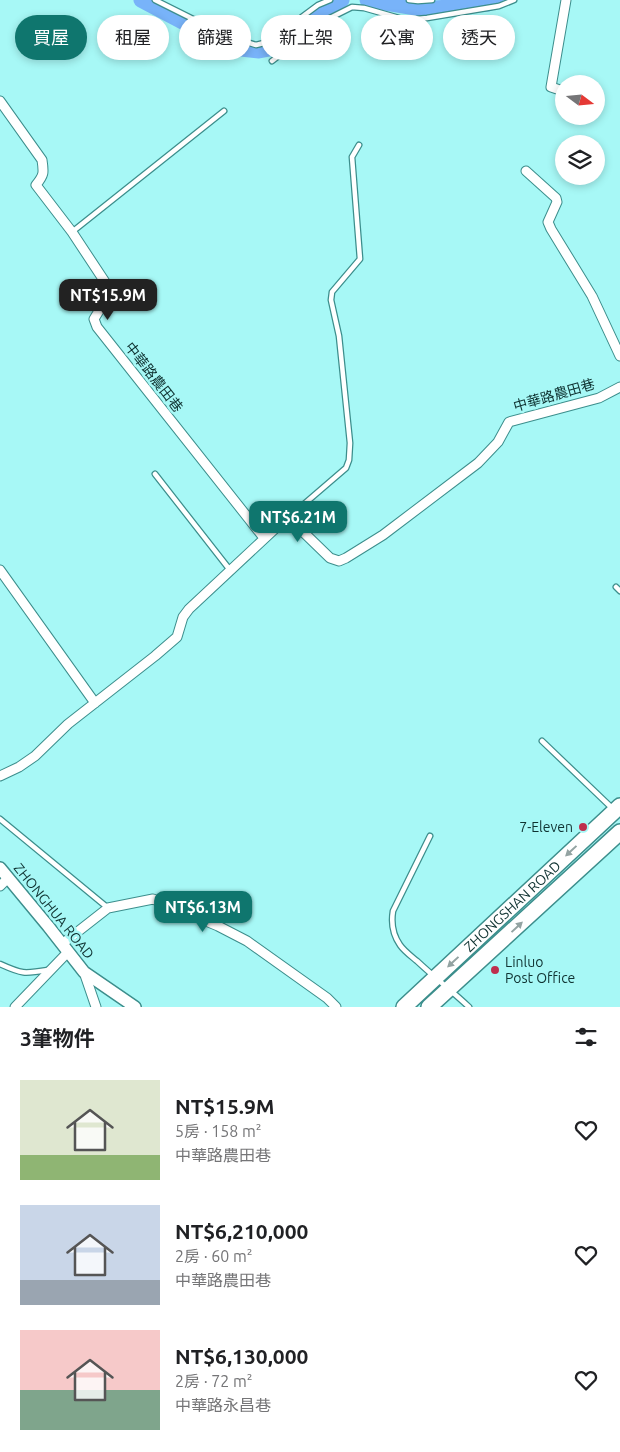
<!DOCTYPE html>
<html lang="zh-TW">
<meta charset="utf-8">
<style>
:root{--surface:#fff;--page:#f6f6f6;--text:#202124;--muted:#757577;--accent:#0f766e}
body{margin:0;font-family:Ubuntu,"Noto Sans TC",sans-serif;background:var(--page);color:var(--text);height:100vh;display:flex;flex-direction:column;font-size:19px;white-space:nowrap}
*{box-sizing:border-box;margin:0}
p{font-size:16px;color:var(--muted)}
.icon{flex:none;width:28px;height:28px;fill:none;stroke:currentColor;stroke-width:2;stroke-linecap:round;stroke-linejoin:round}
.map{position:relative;height:1007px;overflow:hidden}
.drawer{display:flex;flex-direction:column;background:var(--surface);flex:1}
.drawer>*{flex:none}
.banner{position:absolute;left:15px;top:15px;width:590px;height:45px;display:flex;gap:10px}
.needle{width:32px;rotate:106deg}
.controls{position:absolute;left:555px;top:75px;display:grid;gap:10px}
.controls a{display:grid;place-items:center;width:50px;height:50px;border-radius:50%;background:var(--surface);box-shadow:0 2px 8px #0003;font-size:25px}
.price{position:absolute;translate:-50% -42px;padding:0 11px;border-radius:10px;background:var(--accent);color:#fff;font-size:16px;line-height:32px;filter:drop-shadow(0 1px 2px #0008)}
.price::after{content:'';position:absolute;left:50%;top:30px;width:15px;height:11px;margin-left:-8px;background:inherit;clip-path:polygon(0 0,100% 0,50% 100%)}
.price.selected{background:#222;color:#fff}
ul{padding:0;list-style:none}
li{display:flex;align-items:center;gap:15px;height:125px;padding:0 20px}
li span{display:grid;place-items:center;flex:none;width:140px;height:100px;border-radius:0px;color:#555}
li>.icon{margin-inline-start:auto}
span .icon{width:60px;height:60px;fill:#fffc;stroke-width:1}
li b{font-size:21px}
h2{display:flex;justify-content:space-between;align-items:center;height:60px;padding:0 20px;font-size:21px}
.tag{padding:0 18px;border-radius:22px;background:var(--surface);box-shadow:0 2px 8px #0003;font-size:18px;line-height:45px}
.tag.selected{background:var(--accent);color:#fff}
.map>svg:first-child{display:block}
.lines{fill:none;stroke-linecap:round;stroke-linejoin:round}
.river{stroke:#78b3f9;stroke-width:15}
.service-casing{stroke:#3c8e8c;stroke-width:7}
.minor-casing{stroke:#3c8e8c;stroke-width:11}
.tertiary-casing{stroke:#3c8e8c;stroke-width:14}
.primary-casing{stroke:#3c8e8c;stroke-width:18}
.service{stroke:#fff;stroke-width:4.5}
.minor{stroke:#fff;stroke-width:9}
.tertiary{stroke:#fff;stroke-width:11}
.primary{stroke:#fff;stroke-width:15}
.oneway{fill:#93a3a2}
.poi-dot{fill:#be2e4d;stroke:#a7f8f6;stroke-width:2}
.labels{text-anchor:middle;stroke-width:5;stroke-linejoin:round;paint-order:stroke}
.street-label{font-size:14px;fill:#0f3231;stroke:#a7f8f6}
.poi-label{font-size:14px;fill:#0f3231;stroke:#a7f8f6;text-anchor:end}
</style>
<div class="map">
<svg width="620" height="1007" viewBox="0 0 620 1007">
<rect width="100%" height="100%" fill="#a7f8f6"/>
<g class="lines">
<path class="river" d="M141,0L232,48L259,51L275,48L342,0
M367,0L422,9L488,4L496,0"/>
<defs>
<path id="service" d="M155,0L227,36L256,45L268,42L318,5L330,0
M409,0L418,1L432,0
M272,61L324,21L352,7L364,8L406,20L427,18L499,6L514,0
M72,232L224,111
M155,474L230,570
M282,523L346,468L349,460L350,443L339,336L331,300L332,292L360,259L352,157L359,145
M616,587L620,591
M542,741L612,808
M0,819L108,908
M430,836L393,911C391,923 393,935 400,945C404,951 411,956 417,961C434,977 452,991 469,1007
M0,964C22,974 24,974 48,970"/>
<path id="minor" d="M560,90L551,87L566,0
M0,101L42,160C44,173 44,175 36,185L72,232L107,285L108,296L94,319L97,327L264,538
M526,171L556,198L557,202L548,222L551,229L592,296L620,356
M0,570L95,703
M0,776L19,767L35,756L68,724L155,656L177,637L183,617L189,609L279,525L288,523L296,525L330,558L339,561L346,558L383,535L478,463L498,442L509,422L599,398L620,387
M0,886L8,878
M62,944L108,908L153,899L218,926L247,941L327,998L336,1007
M84,972L96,1007
M15,1007L68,952"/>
<path id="tertiary" d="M0,868L48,926L84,972L135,1007"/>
<g id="primary">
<path id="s1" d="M404,1007L620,806"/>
<path d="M429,1007L620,832"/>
</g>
</defs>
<use href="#service" class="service-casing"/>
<use href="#minor" class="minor-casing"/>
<use href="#tertiary" class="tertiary-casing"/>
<use href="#primary" class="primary-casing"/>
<use href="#service" class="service"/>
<use href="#minor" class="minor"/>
<use href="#tertiary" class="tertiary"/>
<use href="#primary" class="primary"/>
</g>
<defs><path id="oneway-solid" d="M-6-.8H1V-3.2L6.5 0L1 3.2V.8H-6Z" transform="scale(1.25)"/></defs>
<g class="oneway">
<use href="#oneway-solid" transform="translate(571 851) rotate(137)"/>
<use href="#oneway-solid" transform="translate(517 927) rotate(-43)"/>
<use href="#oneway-solid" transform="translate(453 962) rotate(137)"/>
</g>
<g class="poi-dot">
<circle cx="583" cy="827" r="5"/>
<circle cx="495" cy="970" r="5"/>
</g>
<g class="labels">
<g class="street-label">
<text transform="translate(154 377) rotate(52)" y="5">中華路農田巷</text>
<text transform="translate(554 395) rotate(-16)" y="5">中華路農田巷</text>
<text dy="5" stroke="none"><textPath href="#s1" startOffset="148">ZHONGSHAN ROAD</textPath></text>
<text transform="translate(54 911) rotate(51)" y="5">ZHONGHUA ROAD</text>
</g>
<g class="poi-label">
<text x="573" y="832">7-Eleven</text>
<text x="505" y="967" text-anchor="start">Linluo<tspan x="505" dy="16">Post Office</tspan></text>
</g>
</g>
</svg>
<div class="controls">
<a><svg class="needle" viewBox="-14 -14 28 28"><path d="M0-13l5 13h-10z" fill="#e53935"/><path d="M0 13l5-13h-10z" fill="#757577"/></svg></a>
<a><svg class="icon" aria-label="layers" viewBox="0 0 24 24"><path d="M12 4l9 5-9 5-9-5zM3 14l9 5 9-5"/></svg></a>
</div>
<b class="price selected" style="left:108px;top:321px">NT$15.9M</b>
<b class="price" style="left:298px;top:543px">NT$6.21M</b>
<b class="price" style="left:203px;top:933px">NT$6.13M</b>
<div class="banner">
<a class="tag selected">買屋</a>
<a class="tag">租屋</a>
<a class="tag">篩選</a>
<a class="tag">新上架</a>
<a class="tag">公寓</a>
<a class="tag">透天</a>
</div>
</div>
<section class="drawer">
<h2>3筆物件<svg class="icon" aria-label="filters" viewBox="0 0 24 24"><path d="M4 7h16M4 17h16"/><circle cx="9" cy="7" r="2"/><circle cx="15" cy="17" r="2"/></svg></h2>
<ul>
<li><span style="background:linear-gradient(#dfe7d0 75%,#8fb573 0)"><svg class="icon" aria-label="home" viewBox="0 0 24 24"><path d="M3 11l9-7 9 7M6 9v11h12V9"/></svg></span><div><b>NT$15.9M</b><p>5房 · 158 m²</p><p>中華路農田巷</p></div><svg class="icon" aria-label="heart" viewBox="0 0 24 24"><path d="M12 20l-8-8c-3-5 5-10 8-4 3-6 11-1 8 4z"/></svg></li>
<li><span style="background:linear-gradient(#c9d6e8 75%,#9aa5b1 0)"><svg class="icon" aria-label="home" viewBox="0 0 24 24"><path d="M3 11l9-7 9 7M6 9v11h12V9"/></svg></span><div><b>NT$6,210,000</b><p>2房 · 60 m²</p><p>中華路農田巷</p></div><svg class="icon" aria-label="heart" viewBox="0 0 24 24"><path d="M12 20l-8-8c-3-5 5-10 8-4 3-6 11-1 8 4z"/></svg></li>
<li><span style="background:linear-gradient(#f6c9c9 60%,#7fa58c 0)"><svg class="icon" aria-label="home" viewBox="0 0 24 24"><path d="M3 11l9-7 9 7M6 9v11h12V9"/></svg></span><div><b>NT$6,130,000</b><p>2房 · 72 m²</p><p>中華路永昌巷</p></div><svg class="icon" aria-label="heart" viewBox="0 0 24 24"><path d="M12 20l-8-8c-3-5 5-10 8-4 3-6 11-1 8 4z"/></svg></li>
</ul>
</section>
